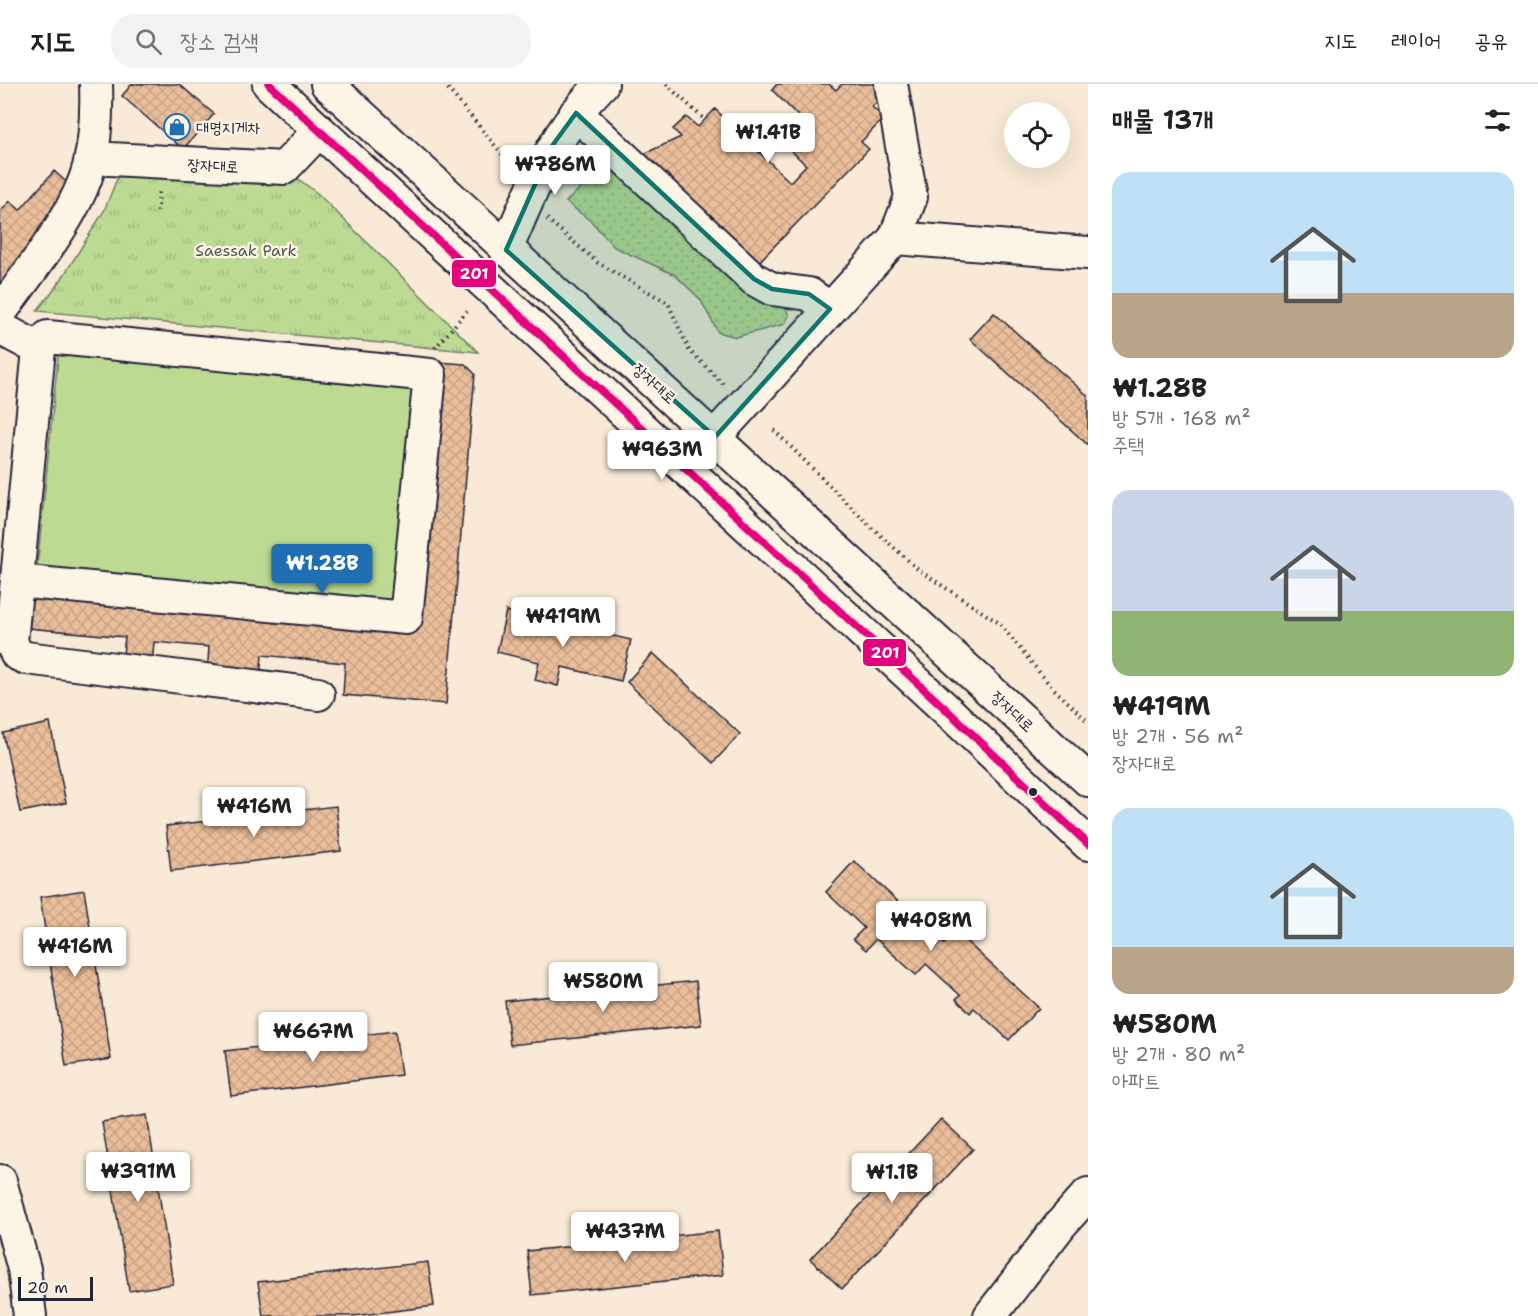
<!DOCTYPE html>
<html lang="ko">
<meta charset="utf-8">
<style>
:root{--surface:#fff;--page:#f2f2f2;--text:#222;--muted:#767676;--line:#e0e0e0;--accent:#1f6fb2}
body{margin:0;font-family:"Shantell Sans","Poor Story",sans-serif;background:var(--page);color:var(--text);height:100vh;display:flex;flex-direction:column;font-size:22px;white-space:nowrap}
*{box-sizing:border-box;margin:0}
p{font-size:20px;color:var(--muted)}
.icon{flex:none;width:33px;height:33px;fill:none;stroke:currentColor;stroke-width:2;stroke-linecap:round;stroke-linejoin:round}
.map{position:relative;flex:1;overflow:hidden}
.panel{display:flex;flex-direction:column;background:var(--surface);width:450px}
.panel>*{flex:none}
.fabs{position:absolute;left:1004px;top:18px;display:grid;gap:12px}
.fabs a{display:grid;place-items:center;width:66px;height:66px;border-radius:50%;background:var(--surface);box-shadow:0 6px 24px #0002;font-size:30px}
.scale{position:absolute;left:18px;bottom:15px;width:75px;box-sizing:border-box;padding-left:6px;border:3px solid #22223b;border-top:0;font-size:16px;line-height:21px;white-space:nowrap;color:#22223b;-webkit-text-stroke:4px #fcf5e5;paint-order:stroke}
.price{position:absolute;translate:-50% -51px;padding:0 14px;border-radius:6px;background:#fff;color:#222;font-size:20px;line-height:39px;filter:drop-shadow(0 2px 3px #0008)}
.price::after{content:'';position:absolute;left:50%;top:36px;width:18px;height:14px;margin-left:-9px;background:inherit;clip-path:polygon(0 0,100% 0,50% 100%)}
.price.selected{background:var(--accent);color:#fff}
ul{padding:0;list-style:none}
li{display:grid;align-content:center;gap:12px;height:318px;padding:0 24px}
li span{display:grid;place-items:center;height:186px;border-radius:18px;color:#555}
li>.icon{margin-inline-start:auto}
span .icon{width:108px;height:108px;fill:#fffc;stroke-width:1}
li b{font-size:26px}
h2{display:flex;justify-content:space-between;align-items:center;height:72px;padding:0 24px;font-size:26px}
header{display:flex;align-items:center;gap:36px;box-sizing:border-box;height:84px;padding:0 30px;background:var(--surface);border-bottom:2px solid var(--line)}
header strong{font-size:28px}
nav{display:flex;gap:33px;margin-inline-start:auto;font-size:21px}
.search{width:420px;height:54px;background:var(--page);display:flex;align-items:center;gap:15px;box-sizing:border-box;padding:0 21px;border-radius:24px;color:var(--muted);font-size:22px}
main{display:flex;flex:1;min-height:0}
.map>svg:first-child{display:block}
.grass{fill:url(#grass-dots);stroke:#6f7e66;stroke-width:1.5}
.park{fill:url(#park-tufts);stroke:#6f7e66;stroke-width:1.5}
.garden{fill:#bcda92;stroke:#6f7e66;stroke-width:1.5}
.building{fill:url(#building-cross-hatch);stroke:#22223b;stroke-width:1.5}
.lines{fill:none;stroke-linecap:round;stroke-linejoin:round}
.minor-casing{stroke:#22223b;stroke-width:36}
.path{stroke:#22223b;stroke-width:4;stroke-dasharray:1.5 4.5;stroke-linecap:butt}
.minor{stroke:#fcf5e5;stroke-width:32}
.bus-1-casing{stroke:#fcf5e5;stroke-width:12}
.bus-1{stroke:#e5007d;stroke-width:8}
.marked{fill:#0f766e;fill-opacity:0.2;stroke:#0f766e;stroke-width:4.5;stroke-linejoin:round}
.bus-dot{fill:#22223b;stroke:#fcf5e5;stroke-width:2}
.labels{text-anchor:middle;stroke-width:5;stroke-linejoin:round;paint-order:stroke}
.poi-label{font-size:16px;fill:#22223b;stroke:#fcf5e5;text-anchor:start}
.street-label{font-size:16px;fill:#22223b;stroke:#fcf5e5}
.park-label{font-size:16px;fill:#505955;stroke:#fcf5e5}
.line-badge{stroke:#fcf5e5;stroke-width:2}
.badge-label{font-size:16px;text-anchor:middle;font-weight:bold;fill:#fff}
</style>
<header>
<strong>지도</strong>
<div class="search"><svg class="icon" aria-label="search" viewBox="0 0 24 24"><circle cx="10" cy="10" r="6"/><path d="M15 15l6 6"/></svg>장소 검색</div>
<nav><a>지도</a><a>레이어</a><a>공유</a></nav>
</header>
<main>
<div class="map">
<svg width="1088" height="1232" viewBox="0 0 1088 1232">
<defs>
<pattern id="grass-dots" width="8" height="8" patternUnits="userSpaceOnUse" patternTransform="scale(1.5)"><rect width="8" height="8" fill="#bcda92"/><path d="M2 2h.1M6 6h.1" fill="none" stroke="#a1bb7f" stroke-width="1.8" stroke-linecap="round"/></pattern>
<pattern id="park-tufts" width="24" height="20" patternUnits="userSpaceOnUse" patternTransform="scale(1.5)"><rect width="24" height="20" fill="#bcda92"/><path d="M3 7l-1-3M5 7V3M7 7l1-3M15 17l-1-3M17 17v-4M19 17l1-3" fill="none" stroke="#a1bb7f"/></pattern>
<pattern id="building-cross-hatch" width="8" height="8" patternUnits="userSpaceOnUse" patternTransform="scale(1.5)"><rect width="8" height="8" fill="#eabe9a"/><path d="M0 0l8 8M0 8l8-8" fill="none" stroke="#c8a386"/></pattern>
</defs>
<rect width="100%" height="100%" fill="#f8ead6"/>
<filter id="ink" filterUnits="userSpaceOnUse"><feTurbulence type="fractalNoise" baseFrequency=".0167" numOctaves="2"/><feDisplacementMap in="SourceGraphic" scale="12" xChannelSelector="R" yChannelSelector="G"/><feConvolveMatrix kernelMatrix="1 2 1 2 8 2 1 2 1" color-interpolation-filters="sRGB"/></filter>
<g filter="url(#ink)">
<path class="grass" d="M612,74L783,220L789,231L785,240L736,253L718,248L700,215L675,191L614,163L592,138L566,118Z"/>
<path class="park" d="M123,80L290,89L317,109L478,268L37,227L61,196L104,127Z"/>
<path class="garden" d="M59,263L423,300L401,521L37,484Z"/>
<path class="building" d="M132,0H179L214,30L183,65L122,12Z
M777,0H829L836,6L842,0H873L884,10L872,23L884,34L861,58L869,65L754,183L639,72L681,53L673,45L686,33L698,43L715,25L790,98L806,81L783,59L796,46L793,40L799,33L772,6Z
M54,87L75,106L0,208V128L10,117L20,126Z
M994,229L1088,312V361L970,255Z
M437,278L465,280L475,290L446,620L343,611L345,579L262,571L260,595L207,591L209,563L154,558L152,582L122,579L125,553L17,543L20,509L412,547Z
M506,527L631,556L621,597L562,583L558,602L535,596L539,578L497,568Z
M653,569L740,650L713,679L627,598Z
M50,639L66,719L20,728L3,649Z
M336,722L341,767L171,787L166,742Z
M854,777L944,860L956,848L1039,924L1009,956L974,924L970,929L956,915L960,911L926,880L916,891L876,855L866,866L853,855L864,844L826,808Z
M84,806L111,975L66,982L40,813Z
M696,897L701,941L510,961L505,917Z
M395,947L401,991L231,1012L225,967Z
M147,1031L173,1200L129,1207L102,1038Z
M941,1035L973,1065L842,1205L810,1175Z
M718,1147L723,1191L532,1211L527,1167Z
M428,1178L434,1222L353,1232H263L258,1198Z"/>
<g class="lines">
<defs>
<path id="minor" d="M269,0L950,629L1088,760
M327,0L1088,696
M891,0L911,113L895,154
M576,29L754,195L772,205L809,210L830,225
M91,74L284,84L319,47
M506,166C532,105 554,47 602,0
M0,229C29,187 76,132 89,83C96,55 97,29 96,0
M0,244L39,265L11,558L17,570L26,574L318,610
M700,369L895,154L1088,169
M17,497L406,534L430,291L48,253L39,265
M0,1097L24,1185L30,1232
M990,1232L1061,1140L1088,1110"/>
</defs>
<use href="#minor" class="minor-casing"/>
<path class="path" d="M444,0L512,82
M666,0L705,36
M158,128L159,106
M547,135L598,179L668,219L689,266L725,302
M435,264L467,227
M774,346L872,444L920,487L999,539L1049,600L1088,638"/>
<use href="#minor" class="minor"/>
<defs>
<path id="bus-1" d="M269,0L950,629L1088,760"/>
</defs>
<use href="#bus-1" class="bus-1-casing"/>
<use href="#bus-1" class="bus-1"/>
</g>
</g>
<path class="marked" d="M576,29L754,195L772,205L809,210L830,225L715,353L506,166L552,62Z"/>
<defs>
<symbol id="shop-ring" viewBox="-11 -11 22 22"><circle r="9.5" fill="#fcf5e5" stroke="#1f6fb2" stroke-width="1.5"/><path d="M-5-2.5h2.3a2.7 3.5 0 0 1 5.4 0H5L5.5 6h-11ZM-1.5-2.5h3a1.5 2.3 0 0 0-3 0Z" fill="#1f6fb2"/></symbol>
</defs>
<g fill-rule="evenodd">
<use href="#shop-ring" x="162" y="28" width="30" height="30"/>
</g>
<circle class="bus-dot" cx="1033" cy="708" r="5"/>
<g class="labels">
<g class="poi-label">
<text x="196" y="49">대명지게차</text>
</g>
<g class="street-label">
<text transform="translate(213 81) rotate(3)" y="6">장자대로</text>
<text transform="translate(655 299) rotate(42)" y="6">장자대로</text>
<text transform="translate(1013 627) rotate(43)" y="6">장자대로</text>
</g>
<g class="park-label">
<text x="246" y="172">Saessak Park</text>
</g>
</g>
<g class="line-badge">
<rect x="451" y="175" width="46" height="29" rx="6" fill="#e5007d"/>
<rect x="862" y="554" width="45" height="29" rx="6" fill="#e5007d"/>
</g>
<g class="badge-label">
<text x="474" y="195">201</text>
<text x="885" y="574">201</text>
</g>
</svg>
<div class="fabs">
<a><svg class="icon" aria-label="locate" viewBox="0 0 24 24"><circle cx="12" cy="12" r="6"/><path d="M12 2v4M12 18v4M2 12h4M18 12h4"/></svg></a>
</div>
<div class="scale">20 m</div>
<b class="price" style="left:768px;top:80px">₩1.41B</b>
<b class="price" style="left:555px;top:112px">₩786M</b>
<b class="price" style="left:662px;top:397px">₩963M</b>
<b class="price selected" style="left:322px;top:511px">₩1.28B</b>
<b class="price" style="left:563px;top:564px">₩419M</b>
<b class="price" style="left:254px;top:754px">₩416M</b>
<b class="price" style="left:931px;top:868px">₩408M</b>
<b class="price" style="left:75px;top:894px">₩416M</b>
<b class="price" style="left:603px;top:929px">₩580M</b>
<b class="price" style="left:313px;top:979px">₩667M</b>
<b class="price" style="left:138px;top:1119px">₩391M</b>
<b class="price" style="left:892px;top:1120px">₩1.1B</b>
<b class="price" style="left:625px;top:1179px">₩437M</b>
</div>
<section class="panel">
<h2>매물 13개<svg class="icon" aria-label="filters" viewBox="0 0 24 24"><path d="M4 7h16M4 17h16"/><circle cx="9" cy="7" r="2"/><circle cx="15" cy="17" r="2"/></svg></h2>
<ul>
<li><span style="background:linear-gradient(#bfe0f5 65%,#b9a48a 0)"><svg class="icon" aria-label="home" viewBox="0 0 24 24"><path d="M3 11l9-7 9 7M6 9v11h12V9"/></svg></span><div><b>₩1.28B</b><p>방 5개 · 168 m²</p><p>주택</p></div></li>
<li><span style="background:linear-gradient(#c9d6e8 65%,#8fb573 0)"><svg class="icon" aria-label="home" viewBox="0 0 24 24"><path d="M3 11l9-7 9 7M6 9v11h12V9"/></svg></span><div><b>₩419M</b><p>방 2개 · 56 m²</p><p>장자대로</p></div></li>
<li><span style="background:linear-gradient(#bfe0f5 75%,#b9a48a 0)"><svg class="icon" aria-label="home" viewBox="0 0 24 24"><path d="M3 11l9-7 9 7M6 9v11h12V9"/></svg></span><div><b>₩580M</b><p>방 2개 · 80 m²</p><p>아파트</p></div></li>
</ul>
</section>
</main>
